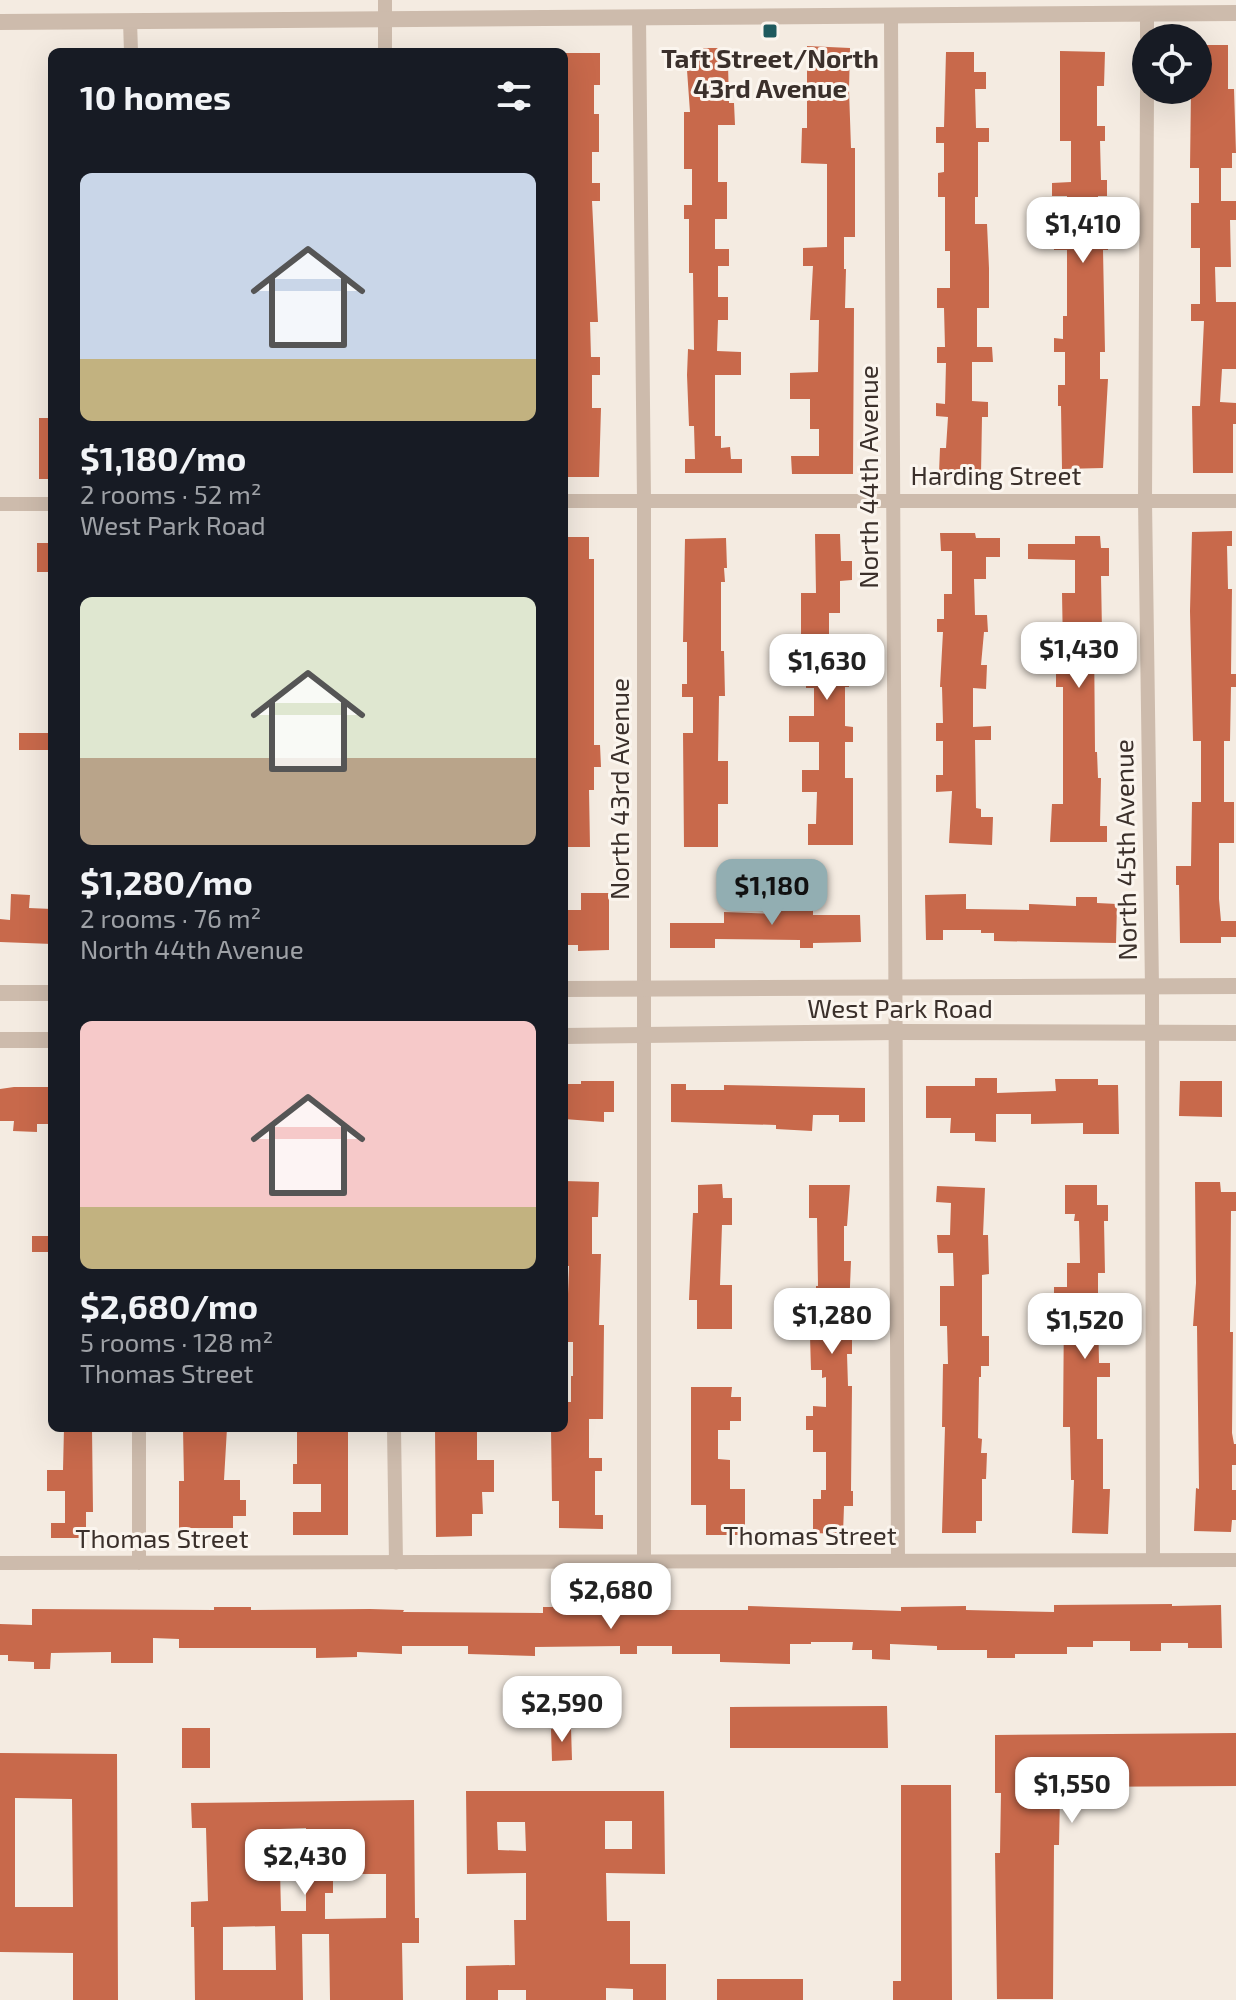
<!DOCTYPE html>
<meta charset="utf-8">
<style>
:root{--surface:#171b24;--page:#20242c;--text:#f1f3f6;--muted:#9ea1a6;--accent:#92aeb2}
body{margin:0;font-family:"Exo 2",sans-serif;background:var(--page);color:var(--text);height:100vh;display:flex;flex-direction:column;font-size:30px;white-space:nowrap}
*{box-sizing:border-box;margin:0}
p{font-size:26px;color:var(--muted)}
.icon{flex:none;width:44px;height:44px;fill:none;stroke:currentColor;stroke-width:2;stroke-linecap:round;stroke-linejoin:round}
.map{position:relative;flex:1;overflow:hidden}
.drawer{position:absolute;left:48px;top:48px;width:520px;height:1384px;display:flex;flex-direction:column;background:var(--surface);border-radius:12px;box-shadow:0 8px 32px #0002}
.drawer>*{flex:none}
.tools{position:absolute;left:1132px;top:24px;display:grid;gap:16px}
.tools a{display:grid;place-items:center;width:80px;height:80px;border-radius:50%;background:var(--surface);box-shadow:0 8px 32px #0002;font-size:40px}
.price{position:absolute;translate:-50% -68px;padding:0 18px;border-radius:16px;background:#fff;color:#222;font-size:26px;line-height:52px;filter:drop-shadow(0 2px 4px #0008)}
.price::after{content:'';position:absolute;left:50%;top:48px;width:24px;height:18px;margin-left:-12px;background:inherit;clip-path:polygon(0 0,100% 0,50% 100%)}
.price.selected{background:var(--accent);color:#111}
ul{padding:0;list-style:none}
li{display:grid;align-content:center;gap:16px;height:424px;padding:0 32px}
li span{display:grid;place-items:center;height:248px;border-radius:12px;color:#555}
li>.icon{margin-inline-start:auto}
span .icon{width:144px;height:144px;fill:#fffc;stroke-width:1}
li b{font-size:34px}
h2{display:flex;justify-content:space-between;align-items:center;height:96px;padding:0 32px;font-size:34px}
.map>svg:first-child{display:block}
.building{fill:#c8694b;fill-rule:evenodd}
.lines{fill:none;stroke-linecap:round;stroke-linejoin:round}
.minor{stroke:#cdbbac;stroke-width:14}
.tertiary{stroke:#cdbbac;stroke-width:16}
.poi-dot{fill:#1f5a5e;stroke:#fbf5ee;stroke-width:3}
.labels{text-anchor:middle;stroke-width:6;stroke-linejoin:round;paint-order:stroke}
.poi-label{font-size:26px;font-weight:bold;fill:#3b302b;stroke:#fbf5ee}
.street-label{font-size:26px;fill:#3b302b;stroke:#fbf5ee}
</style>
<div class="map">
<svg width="1236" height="2000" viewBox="0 0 1236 2000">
<rect width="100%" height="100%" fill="#f4ebe1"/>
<path class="building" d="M1204,45H1228V89H1234L1236,153H1232V168H1221V201H1236V220H1230L1231,267H1215L1216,302H1236V369H1222L1220,402L1236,403V424H1233V473H1193L1192,406H1200L1204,321H1191V304H1200V248H1191V203H1199V168H1190L1191,90H1198V68H1204Z
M807,46L850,48L849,90L851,148H855V237H844V269H846L845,308H854L853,474H792L791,456H819V429H810V399H790V373L818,372L819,320H810L813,266H803V248L827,247V164L801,163L802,128H807Z
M693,48H718L719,64H728L729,103H734L735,125H718V182H727V219H715V249H729V266H718V297H728V320H718L717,351L741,352V375H715V436H721V448L730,447L731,459H742V473H685V459H695L694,426H689L687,375L688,349L694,350L693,273H689V219H684V205H692V169H684V112H690L687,70H693Z
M1060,51L1105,52L1104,86H1097V126H1105V141H1100L1101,180H1107V196H1098L1097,236H1108V250H1103L1105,352H1100V379H1108L1103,468L1062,469L1061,406H1058V385H1065V352H1054V338L1063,339V316H1067V250H1054V232L1067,233V196H1052V183L1071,182V141H1060Z
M946,52H974V72H986V89H975L976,128H989V142H978V197H975V224H987L989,268V308H977V347H992L993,362H972V401L988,402V417H982L981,474L939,473L940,448H946L948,417L936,416V403L945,404L946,363H937V347H945L944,308H937V288H950V251H945V197H938V173L944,172V143H936V127H944Z
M564,53H600V85H594V114H599V152H592V183H600V201H592L598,322H590L591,357H600V375H592V408H601L599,477H564V404H567L566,376H564V353H566L564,249H566Z
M39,418H52V479H39Z
M1232,531V546H1227L1228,589H1232L1231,674H1236V687H1231L1230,741H1224V802H1234V843H1219V899L1221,921H1236V937H1221V943H1180L1179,885H1176V866H1191L1192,802H1201V741H1193L1190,611L1192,532Z
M940,533H975L976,538H1000V557H986V579H974L975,615H987L988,632H984L981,665H987L986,689L973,688V727L991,726V740H975L976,808L981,809V817H993L992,845L949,843L952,791L936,792V775H943V741H936V723H943L942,687H940L943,632H937V619H944V594H952V551H941Z
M815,534H840L841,561H852V580L840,581V613H829V652H842V673H849V687H845V726L853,727V742H845V778H853V845H808V824H816L817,792H802V770H819V742H789V716H814V688H806V660H816V635L801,634V593H816Z
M1075,536H1100L1101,548H1109V576H1101L1102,632H1094L1095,752H1097L1098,778H1101L1100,826H1107V842H1050L1052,804H1063V687H1056V649H1063L1062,593H1075V560L1028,559V544H1075Z
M564,537H589V559H594V745H600L601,767H594V790H589L590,847H564Z
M726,538L727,568H724L725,582H721V651H724L725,696H719L718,761H728V804H718V847H684L683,733H693V697H682V684H687V642H683L685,539Z
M37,543H52V572H37Z
M19,733H52V750H19Z
M581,893H609V950L578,951V945H564V910H581Z
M11,894L30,895L29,908L52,909V944L0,942V919L10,920Z
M966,894V909L1029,910V904L1076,906V897H1097V903L1117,904L1116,943L994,941V933H981V930H943V940H926L925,895Z
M778,895H813V915H860L861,942L813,943V948H800V940L715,939V948H670V923H724V912L778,914Z
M975,1078H997V1093L1056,1091L1055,1079H1098V1085H1118L1119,1134H1083V1123L1031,1124V1114H996V1142L975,1141V1133H950L951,1118H926V1086H975Z
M581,1081H614V1112H604V1122L564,1119V1084H581Z
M1180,1081H1222V1117L1179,1116Z
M671,1084H686V1090H724V1085L865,1088V1122H839V1115H813L812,1131L776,1129V1125L671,1122Z
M14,1087H52V1124H37V1132L13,1131L14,1121H0V1089Z
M564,1181L599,1182L598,1217H592V1254H601L599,1325H604L603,1419H589V1458H602V1471H595V1515H603V1529L559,1528V1501H552L551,1428H564V1402H571V1376H573V1342H564V1294H568L569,1266H564Z
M1195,1182H1220L1221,1192H1236V1211H1231L1230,1332H1233L1232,1433L1234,1444H1236V1465H1232V1490H1236V1520H1232L1231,1532L1194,1531L1196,1488L1199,1489L1197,1326H1193L1196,1283Z
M722,1184L723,1198H732V1225H722L720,1285H732V1329H697V1300H689L693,1213H698V1185Z
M809,1185H850L847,1226H844V1261H851L848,1336H852V1354H847L848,1386H852L851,1491H853V1506H844L843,1534L813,1533V1499H821V1490H826V1452H813V1430H806V1416H813V1406L826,1407V1377L822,1378V1370H811L810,1336H816V1286H818L817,1218H809Z
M1065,1185H1097V1205H1108V1221H1104L1105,1273H1098V1311L1099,1363H1110V1377H1097V1439H1103V1489H1110L1108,1534L1072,1533L1074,1480H1071L1070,1427H1063L1064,1305H1054V1287H1067V1263H1080L1079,1221H1074L1075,1214H1065Z
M937,1186L985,1188L983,1235H988L989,1274L982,1275V1336H989V1366H981V1377H979L978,1438L982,1439L981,1453H987L986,1479H982V1521H976V1533H942L945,1427H942L943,1364H948L947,1326H940V1286H954L953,1253H938L937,1235H950L951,1203L936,1202Z
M32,1236H52V1252H32Z
M691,1387H732L731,1397H741V1421H730V1430H718V1459L730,1460V1489H745V1535H706V1505H691Z
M64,1428H92L93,1512H86V1538H51V1523H65V1491H47V1470H63Z
M183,1428H227L224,1480H240V1500H246V1516H233V1528H179V1481H184Z
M297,1428H348V1535H293V1512H321V1484H293V1464H297Z
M435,1428H477V1460H494V1492H482L483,1514H472V1536L436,1537Z
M1172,1604V1606L1221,1605L1222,1648H1188V1643H1161V1651H1130V1641H1093V1647H1067V1654H1015V1658H987V1650H937V1646L890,1644V1660L872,1659V1650H852L853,1642H811V1644H790V1664L720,1662V1654H672V1646H637V1654H620V1646L535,1647V1656L468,1654V1646H402V1654L357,1652V1657L316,1658V1648H179V1639L153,1638V1663H111V1652L51,1653L50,1669H34V1662L8,1661V1655H0V1624L32,1625V1609L214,1610V1607H251V1610L370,1609L404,1610L403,1612L543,1613V1607H558V1612H646V1607H659V1610H748V1606L901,1611V1607L966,1606V1610L1054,1612V1605Z
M887,1706L888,1748H730V1707Z
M182,1728H210V1768H182Z
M571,1728L572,1760L552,1761L551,1729Z
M1236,1733V1786L1064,1787L1065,1795H1060L1059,1845H1054L1053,1999H997L995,1853H1000L1001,1793H995V1735Z
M0,1753L117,1754L118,2000H73V1953L0,1952ZM15,1798L72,1799L73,1907H15Z
M901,1785H951L952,2000H893V1981H901Z
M466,1791H664L665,1874L606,1873L607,1921H630V1964H666V2000H633V1989L606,1988V2000H526V1990H498V2000H466V1966L515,1965L514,1920H526V1873L467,1874ZM605,1821H632V1849H605ZM497,1822H525L526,1851L498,1850Z
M414,1800L415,1918H419V1943H402L403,2000H330L329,1934H302L303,2000H195L194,1927H191V1902L208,1901L206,1828H192L191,1803ZM306,1828V1911H281L279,1829ZM333,1874H386V1918L325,1919V1893H333ZM275,1926L276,1970H223V1927Z
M717,1979H803V2000H717Z"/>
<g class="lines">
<path class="minor" d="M385,0V52
M891,16L898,1560
M639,17L644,499V1560
M130,21L131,52
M1147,38V15
M1147,90L1145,501L1152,987L1153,1560
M564,501H1236
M0,504H52
M139,1428V1563
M394,1428L396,1563
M0,1563L1236,1560"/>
<path class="tertiary" d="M0,22L1236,13
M564,989L1236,986
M0,993H52
M564,1036L895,1032L1236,1033
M0,1040H52"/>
</g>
<rect class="poi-dot" x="762" y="23" width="16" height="16" rx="4"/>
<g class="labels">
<g class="poi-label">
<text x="770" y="68">Taft Street/North<tspan x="770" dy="30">43rd Avenue</tspan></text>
</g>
<g class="street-label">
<text x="996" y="485">Harding Street</text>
<text transform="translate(869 477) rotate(-90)" y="9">North 44th Avenue</text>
<text transform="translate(620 789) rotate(-90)" y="9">North 43rd Avenue</text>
<text transform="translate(1126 850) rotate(-91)" y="9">North 45th Avenue</text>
<text x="900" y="1018">West Park Road</text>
<text x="810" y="1545">Thomas Street</text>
<text x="162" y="1548">Thomas Street</text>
</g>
</g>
</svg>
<div class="tools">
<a><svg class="icon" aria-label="locate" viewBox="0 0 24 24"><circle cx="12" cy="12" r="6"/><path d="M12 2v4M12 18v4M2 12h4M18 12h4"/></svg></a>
</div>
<b class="price" style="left:1083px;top:265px">$1,410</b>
<b class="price" style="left:1079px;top:690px">$1,430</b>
<b class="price" style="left:827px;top:702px">$1,630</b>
<b class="price selected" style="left:772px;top:927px">$1,180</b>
<b class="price" style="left:832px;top:1356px">$1,280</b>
<b class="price" style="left:1085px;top:1361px">$1,520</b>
<b class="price" style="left:611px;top:1631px">$2,680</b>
<b class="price" style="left:562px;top:1744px">$2,590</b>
<b class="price" style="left:1072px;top:1825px">$1,550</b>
<b class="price" style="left:305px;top:1897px">$2,430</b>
<section class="drawer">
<h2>10 homes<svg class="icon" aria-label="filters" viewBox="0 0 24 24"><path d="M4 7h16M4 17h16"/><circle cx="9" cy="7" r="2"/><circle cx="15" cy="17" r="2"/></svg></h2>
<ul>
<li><span style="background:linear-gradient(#c9d6e8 75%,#c2b280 0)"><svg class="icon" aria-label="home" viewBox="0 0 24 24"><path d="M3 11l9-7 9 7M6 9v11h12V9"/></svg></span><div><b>$1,180/mo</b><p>2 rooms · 52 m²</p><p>West Park Road</p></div></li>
<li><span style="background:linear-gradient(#dfe7d0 65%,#b9a48a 0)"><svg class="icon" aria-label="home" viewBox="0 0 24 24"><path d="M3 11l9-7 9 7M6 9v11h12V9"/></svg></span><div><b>$1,280/mo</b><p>2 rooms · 76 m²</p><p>North 44th Avenue</p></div></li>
<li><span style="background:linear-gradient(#f6c9c9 75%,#c2b280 0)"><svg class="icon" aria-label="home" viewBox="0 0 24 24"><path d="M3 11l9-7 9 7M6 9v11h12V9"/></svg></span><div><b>$2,680/mo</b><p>5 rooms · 128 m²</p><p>Thomas Street</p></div></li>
</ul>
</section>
</div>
